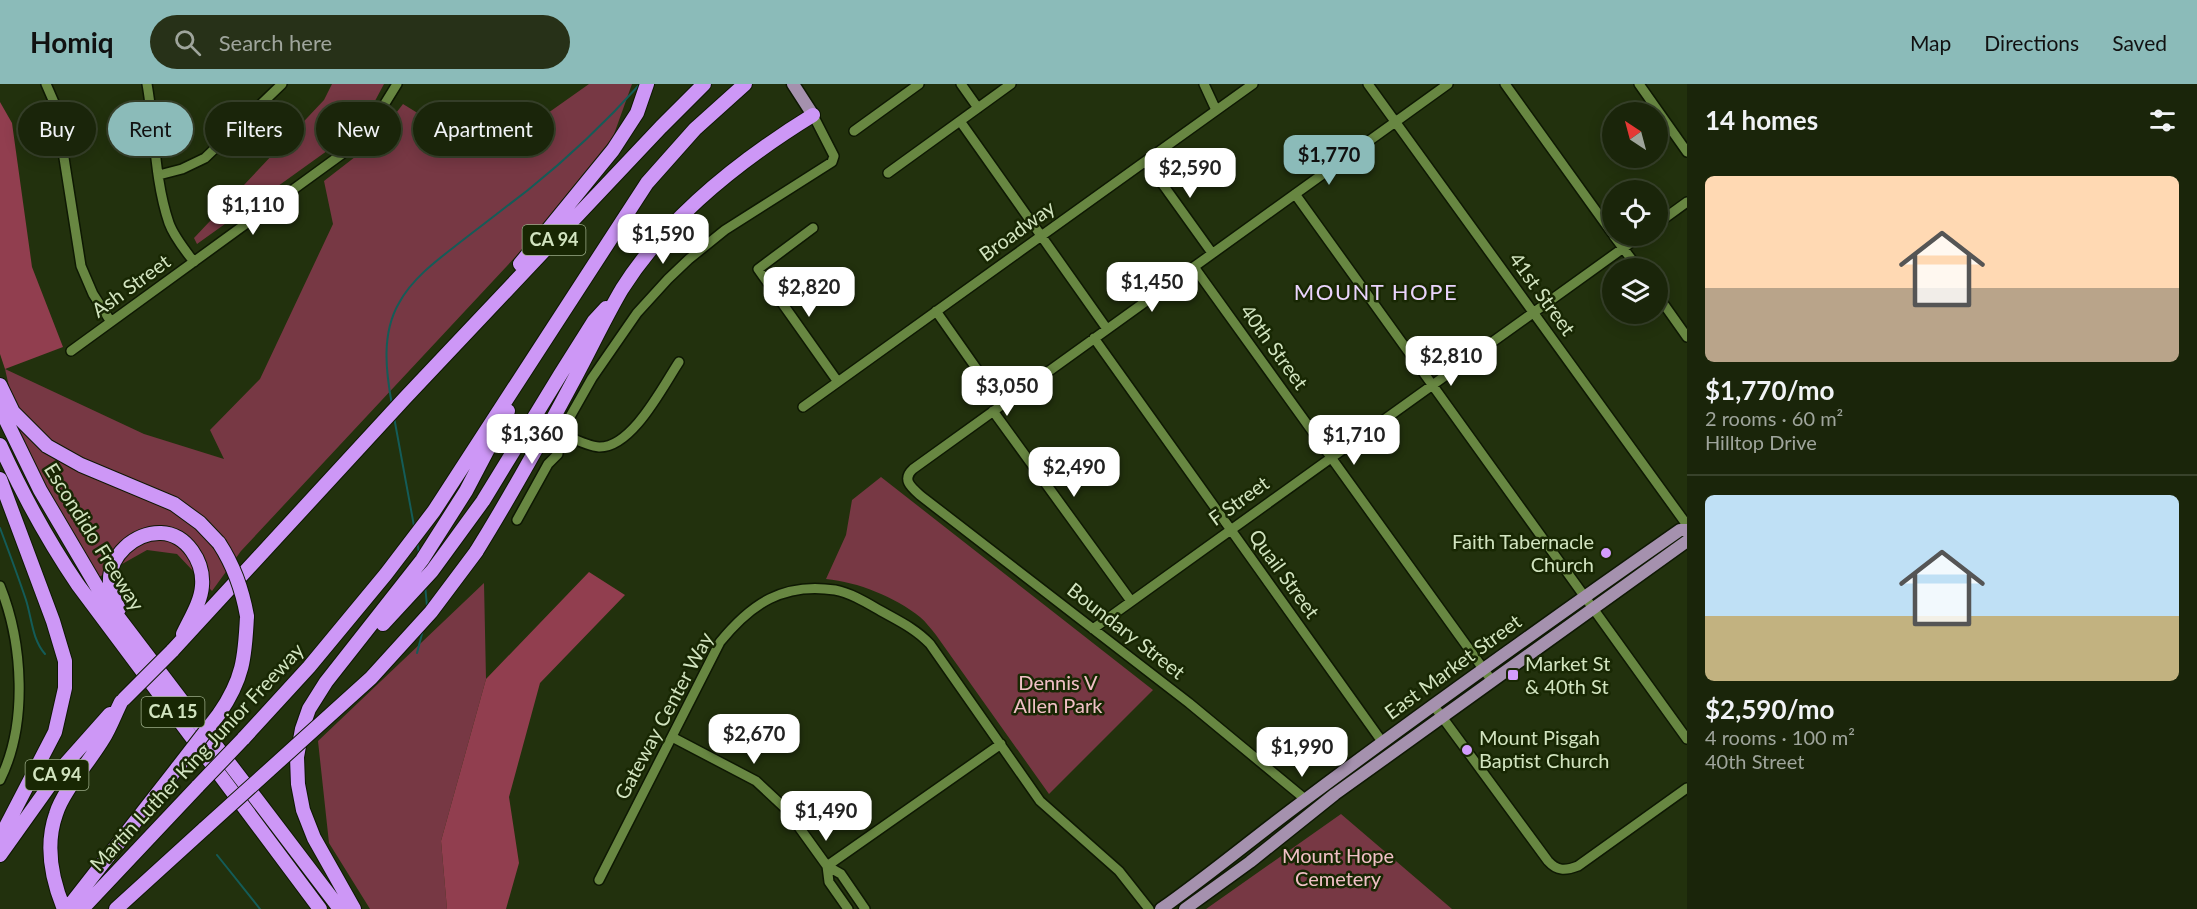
<!DOCTYPE html>
<meta charset="utf-8">
<style>
:root{--surface:#1a250a;--page:#273118;--text:#f1f3f6;--muted:#9fa59c;--line:#38422b;--accent:#8bbbb9}
body{margin:0;font-family:Lato,sans-serif;background:var(--page);color:var(--text);height:100vh;display:flex;flex-direction:column;font-size:22px;white-space:nowrap}
*{box-sizing:border-box;margin:0}
p{font-size:20px;color:var(--muted)}
.icon{flex:none;width:33px;height:33px;fill:none;stroke:currentColor;stroke-width:2;stroke-linecap:round;stroke-linejoin:round}
.map{position:relative;flex:1;overflow:hidden}
.side{display:flex;flex-direction:column;background:var(--surface);width:510px}
.side>*{flex:none}
.guide{position:absolute;left:18px;top:18px;width:570px;height:54px;display:flex;gap:12px}
.needle{width:39px;rotate:324deg}
.controls{position:absolute;left:1602px;top:18px;display:grid;gap:12px}
.controls a{display:grid;place-items:center;width:66px;height:66px;border-radius:50%;background:var(--surface);box-shadow:0 3px 15px #0003,0 0 0 2px var(--line);font-size:30px}
.price{position:absolute;translate:-50% -51px;padding:0 14px;border-radius:12px;background:#fff;color:#222;font-size:20px;line-height:39px;filter:drop-shadow(0 2px 3px #0008)}
.price::after{content:'';position:absolute;left:50%;top:36px;width:18px;height:14px;margin-left:-9px;background:inherit;clip-path:polygon(0 0,100% 0,50% 100%)}
.price.current{background:var(--accent);color:#111}
ul{padding:0;list-style:none}
li{display:grid;align-content:center;gap:12px;height:318px;padding:0 18px}
li+li{border-top:2px solid var(--line)}
li span{display:grid;place-items:center;height:186px;border-radius:9px;color:#555}
li>.icon{margin-inline-start:auto}
span .icon{width:108px;height:108px;fill:#fffc;stroke-width:1}
li b{font-size:26px}
h2{display:flex;justify-content:space-between;align-items:center;height:72px;padding:0 18px;font-size:26px}
.tag{padding:0 21px;border-radius:27px;background:var(--surface);box-shadow:0 3px 15px #0003,0 0 0 2px var(--line);font-size:21px;line-height:54px}
.tag.current{background:var(--accent);color:#111}
header{display:flex;align-items:center;gap:36px;box-sizing:border-box;height:84px;padding:0 30px;background:var(--accent);color:#111}
header strong{font-size:28px}
nav{display:flex;gap:33px;margin-inline-start:auto;font-size:21px}
.search{width:420px;height:54px;background:var(--page);display:flex;align-items:center;gap:15px;box-sizing:border-box;padding:0 21px;border-radius:33px;color:var(--muted);font-size:22px}
main{display:flex;flex:1;min-height:0}
.map>svg:first-child{display:block}
.green{fill:#773844}
.forest{fill:#913e4f}
.lines{fill:none;stroke-linecap:round;stroke-linejoin:round}
.stream{stroke:#145c58;stroke-width:2}
.minor-casing{stroke:#0e1803;stroke-width:12}
.major-casing{stroke:#0e1803;stroke-width:15}
.highway-casing{stroke:#0e1803;stroke-width:16}
.minor{stroke:#688742;stroke-width:9}
.major{stroke:#a591ae;stroke-width:12}
.highway{stroke:#cd97f6;stroke-width:14}
.highway-bridge-casing{stroke:#0e1803;stroke-width:16;stroke-linecap:butt}
.highway-bridge{stroke:#cd97f6;stroke-width:14}
.poi-dot{fill:#d39cfd;stroke:#182703;stroke-width:2}
.labels{text-anchor:middle;stroke-width:5;stroke-linejoin:round;paint-order:stroke}
.shield{fill:#182703;stroke:#9aab87;stroke-width:1.5}
.shield-label{font-size:18px;font-weight:bold;fill:#d2e4c0}
.street-label{font-size:20px;fill:#d2e4c0;stroke:#182703}
.poi-label{font-size:20px;fill:#d2e4c0;stroke:#182703;text-anchor:start}
.park-label{font-size:20px;fill:#f1c0c6;stroke:#182703}
.quarter-label{font-size:22px;letter-spacing:1.5px;fill:#ead4fd;stroke:#182703}
</style>
<header>
<strong>Homiq</strong>
<div class="search"><svg class="icon" aria-label="search" viewBox="0 0 24 24"><circle cx="10" cy="10" r="6"/><path d="M15 15l6 6"/></svg>Search here</div>
<nav><a>Map</a><a>Directions</a><a>Saved</a></nav>
</header>
<main>
<div class="map">
<svg width="1687" height="825" viewBox="0 0 1687 825">
<rect width="100%" height="100%" fill="#22310d"/>
<path class="green" d="M332,0H384L368,30L352,49L197,160L194,154L324,16Z
M589,0H632L613,53L519,169L241,467L212,507L177,470L147,466L99,493L46,405L20,351L5,285L144,350L224,375L210,346L260,295L333,140L324,97L373,59L403,20L487,72Z
M881,393L1153,606L1049,710L936,551C931,545 926,538 920,533C895,513 858,498 826,495L846,451L852,416Z
M484,499L486,595L441,757L447,825H370L329,759L318,657Z
M1341,730L1452,825H1206Z"/>
<path class="forest" d="M0,18L12,39L32,183L63,263L5,285L0,270Z
M589,488L625,511L540,599L509,713L519,779L506,825H447L441,757L486,595Z"/>
<g class="lines">
<path class="stream" d="M392,321C386,288 381,250 399,219C413,193 440,174 463,156C485,139 506,123 528,106C569,73 605,39 640,0
M394,333L414,442
M0,444C9,468 18,492 26,516C32,535 32,555 45,570
M417,457L419,469
M425,501L427,522
M417,569L423,546
M217,771L260,825"/>
<defs>
<path id="minor" d="M46,0L56,23L81,182L93,210L111,238
M147,0C155,45 154,95 169,139C174,153 185,166 194,178
M961,0L978,24
M1204,0L1216,26
M1368,0L1687,441
M1505,0L1612,149
M1639,0L1687,68
M960,37L1107,245
M854,47L919,0
M1146,77L1212,169
M888,89L1011,0
M159,91L182,85L205,74L282,0
M1295,110L1687,655
M1658,139L1687,118
M813,144L758,185L838,298
M1614,152L1638,184
M1194,183L1492,597
M1658,212L1687,253
M936,227L1002,321
M1094,254L1383,659
M71,267L353,62L371,42L397,0
M803,323L1253,0
M993,327L1131,517
M560,349C572,354 587,362 599,363C632,364 663,302 679,278
M517,436L548,380L558,370V354L592,294L637,229L668,195L689,175L725,146L832,78L834,72L813,31
M0,502C23,559 28,640 0,696
M1093,545L1640,152
M1434,622L1548,777C1557,787 1565,787 1578,782L1687,704
M672,653L756,697L786,725L827,782L829,798L848,825
M1305,715L1189,619L921,412C912,404 901,396 913,385L1448,0
M827,782L1001,660
M827,782L841,790L865,825
M599,796L720,558C751,520 783,498 835,506C851,509 867,519 881,527C899,537 916,545 930,560L1040,717L1119,787L1149,825"/>
<path id="major" d="M793,0L813,31
M1161,825C1211,790 1257,751 1306,715C1429,623 1554,534 1680,446H1687
M1185,825L1250,778L1335,710L1687,457"/>
<path id="highway" d="M520,180L613,66L637,29L647,0
M0,301L13,328L47,362L81,381L174,420L200,439L219,459
M0,324L40,406L103,513L340,825
M0,361C22,409 48,457 78,501L320,825
M0,395L53,537L65,577V604L55,648L0,754
M476,468C512,410 545,350 577,290C592,262 606,232 622,205C668,132 740,76 813,31
M119,525C115,517 111,507 110,499C108,472 135,448 161,449C187,450 204,478 202,502C201,518 190,535 183,550
M383,540L432,487L483,417L560,291L594,237L606,224
M172,567L405,314L661,43L704,0
M219,630C243,595 245,574 247,532
M243,655L309,583L386,490L434,427L647,99L695,45L745,0
M0,771L62,684L110,630
M64,825C52,796 45,761 56,730C63,707 90,677 103,655C110,644 115,630 121,618
M67,825L178,683
M82,825L198,702
M116,825L205,744
M354,825L314,754L303,726L298,700L297,673L302,645L309,625L326,598L422,476L466,407L508,327"/>
</defs>
<use href="#minor" class="minor-casing"/>
<use href="#major" class="major-casing"/>
<use href="#highway" class="highway-casing"/>
<use href="#minor" class="minor"/>
<use href="#major" class="major"/>
<use href="#highway" class="highway"/>
<defs>
<path id="highway-bridge" d="M219,459C234,482 242,504 247,532
M124,615L172,567
M178,683L219,630
M198,702L243,655
M205,744L371,594L431,528L476,468"/>
</defs>
<use href="#highway-bridge" class="highway-bridge-casing"/>
<use href="#highway-bridge" class="highway-bridge"/>
</g>
<g class="poi-dot">
<circle cx="1606" cy="469" r="6"/>
<rect x="1507" y="585" width="12" height="12" rx="3"/>
<circle cx="1467" cy="666" r="6"/>
</g>
<g class="labels">
<g class="shield">
<rect x="522.5" y="141" width="63" height="30" rx="4.5"/>
<rect x="141.5" y="613" width="63" height="30" rx="4.5"/>
<rect x="25.5" y="676" width="63" height="30" rx="4.5"/>
</g>
<g class="shield-label">
<text x="554" y="162">CA 94</text>
<text x="173" y="634">CA 15</text>
<text x="57" y="697">CA 94</text>
</g>
<g class="street-label">
<text transform="translate(1017 147) rotate(-36)" y="7">Broadway</text>
<text transform="translate(131 202) rotate(-36)" y="7">Ash Street</text>
<text transform="translate(1542 210) rotate(54)" y="7">41st Street</text>
<text transform="translate(1274 263) rotate(54)" y="7">40th Street</text>
<text transform="translate(1239 417) rotate(-36)" y="7">F Street</text>
<text transform="translate(94 453) rotate(58)" y="7">Escondido Freeway</text>
<text transform="translate(1284 490) rotate(54)" y="7">Quail Street</text>
<text transform="translate(1126 547) rotate(38)" y="7">Boundary Street</text>
<text transform="translate(1453 583) rotate(-36)" y="7">East Market Street</text>
<text transform="translate(664 632) rotate(-62)" y="7">Gateway Center Way</text>
<text transform="translate(197 673) rotate(-47)" y="7">Martin Luther King Junior Freeway</text>
</g>
<g class="poi-label">
<text x="1594" y="465" text-anchor="end">Faith Tabernacle<tspan x="1594" dy="23">Church</tspan></text>
<text x="1525" y="587">Market St<tspan x="1525" dy="23">&amp; 40th St</tspan></text>
<text x="1479" y="661">Mount Pisgah<tspan x="1479" dy="23">Baptist Church</tspan></text>
</g>
<g class="park-label">
<text x="1058" y="606">Dennis V<tspan x="1058" dy="23">Allen Park</tspan></text>
<text x="1338" y="779">Mount Hope<tspan x="1338" dy="23">Cemetery</tspan></text>
</g>
<g class="quarter-label">
<text x="1376" y="216">MOUNT HOPE</text>
</g>
</g>
</svg>
<div class="controls">
<a><svg class="needle" viewBox="-14 -14 28 28"><path d="M0-13l5 13h-10z" fill="#e53935"/><path d="M0 13l5-13h-10z" fill="#9fa59c"/></svg></a>
<a><svg class="icon" aria-label="locate" viewBox="0 0 24 24"><circle cx="12" cy="12" r="6"/><path d="M12 2v4M12 18v4M2 12h4M18 12h4"/></svg></a>
<a><svg class="icon" aria-label="layers" viewBox="0 0 24 24"><path d="M12 4l9 5-9 5-9-5zM3 14l9 5 9-5"/></svg></a>
</div>
<b class="price current" style="left:1329px;top:102px">$1,770</b>
<b class="price" style="left:1190px;top:115px">$2,590</b>
<b class="price" style="left:253px;top:152px">$1,110</b>
<b class="price" style="left:663px;top:181px">$1,590</b>
<b class="price" style="left:1152px;top:229px">$1,450</b>
<b class="price" style="left:809px;top:234px">$2,820</b>
<b class="price" style="left:1451px;top:303px">$2,810</b>
<b class="price" style="left:1007px;top:333px">$3,050</b>
<b class="price" style="left:532px;top:381px">$1,360</b>
<b class="price" style="left:1354px;top:382px">$1,710</b>
<b class="price" style="left:1074px;top:414px">$2,490</b>
<b class="price" style="left:754px;top:681px">$2,670</b>
<b class="price" style="left:1302px;top:694px">$1,990</b>
<b class="price" style="left:826px;top:758px">$1,490</b>
<div class="guide">
<a class="tag">Buy</a>
<a class="tag current">Rent</a>
<a class="tag">Filters</a>
<a class="tag">New</a>
<a class="tag">Apartment</a>
</div>
</div>
<section class="side">
<h2>14 homes<svg class="icon" aria-label="filters" viewBox="0 0 24 24"><path d="M4 7h16M4 17h16"/><circle cx="9" cy="7" r="2"/><circle cx="15" cy="17" r="2"/></svg></h2>
<ul>
<li><span style="background:linear-gradient(#ffd9b3 60%,#b9a48a 0)"><svg class="icon" aria-label="home" viewBox="0 0 24 24"><path d="M3 11l9-7 9 7M6 9v11h12V9"/></svg></span><div><b>$1,770/mo</b><p>2 rooms · 60 m²</p><p>Hilltop Drive</p></div></li>
<li><span style="background:linear-gradient(#bfe0f5 65%,#c2b280 0)"><svg class="icon" aria-label="home" viewBox="0 0 24 24"><path d="M3 11l9-7 9 7M6 9v11h12V9"/></svg></span><div><b>$2,590/mo</b><p>4 rooms · 100 m²</p><p>40th Street</p></div></li>
</ul>
</section>
</main>
